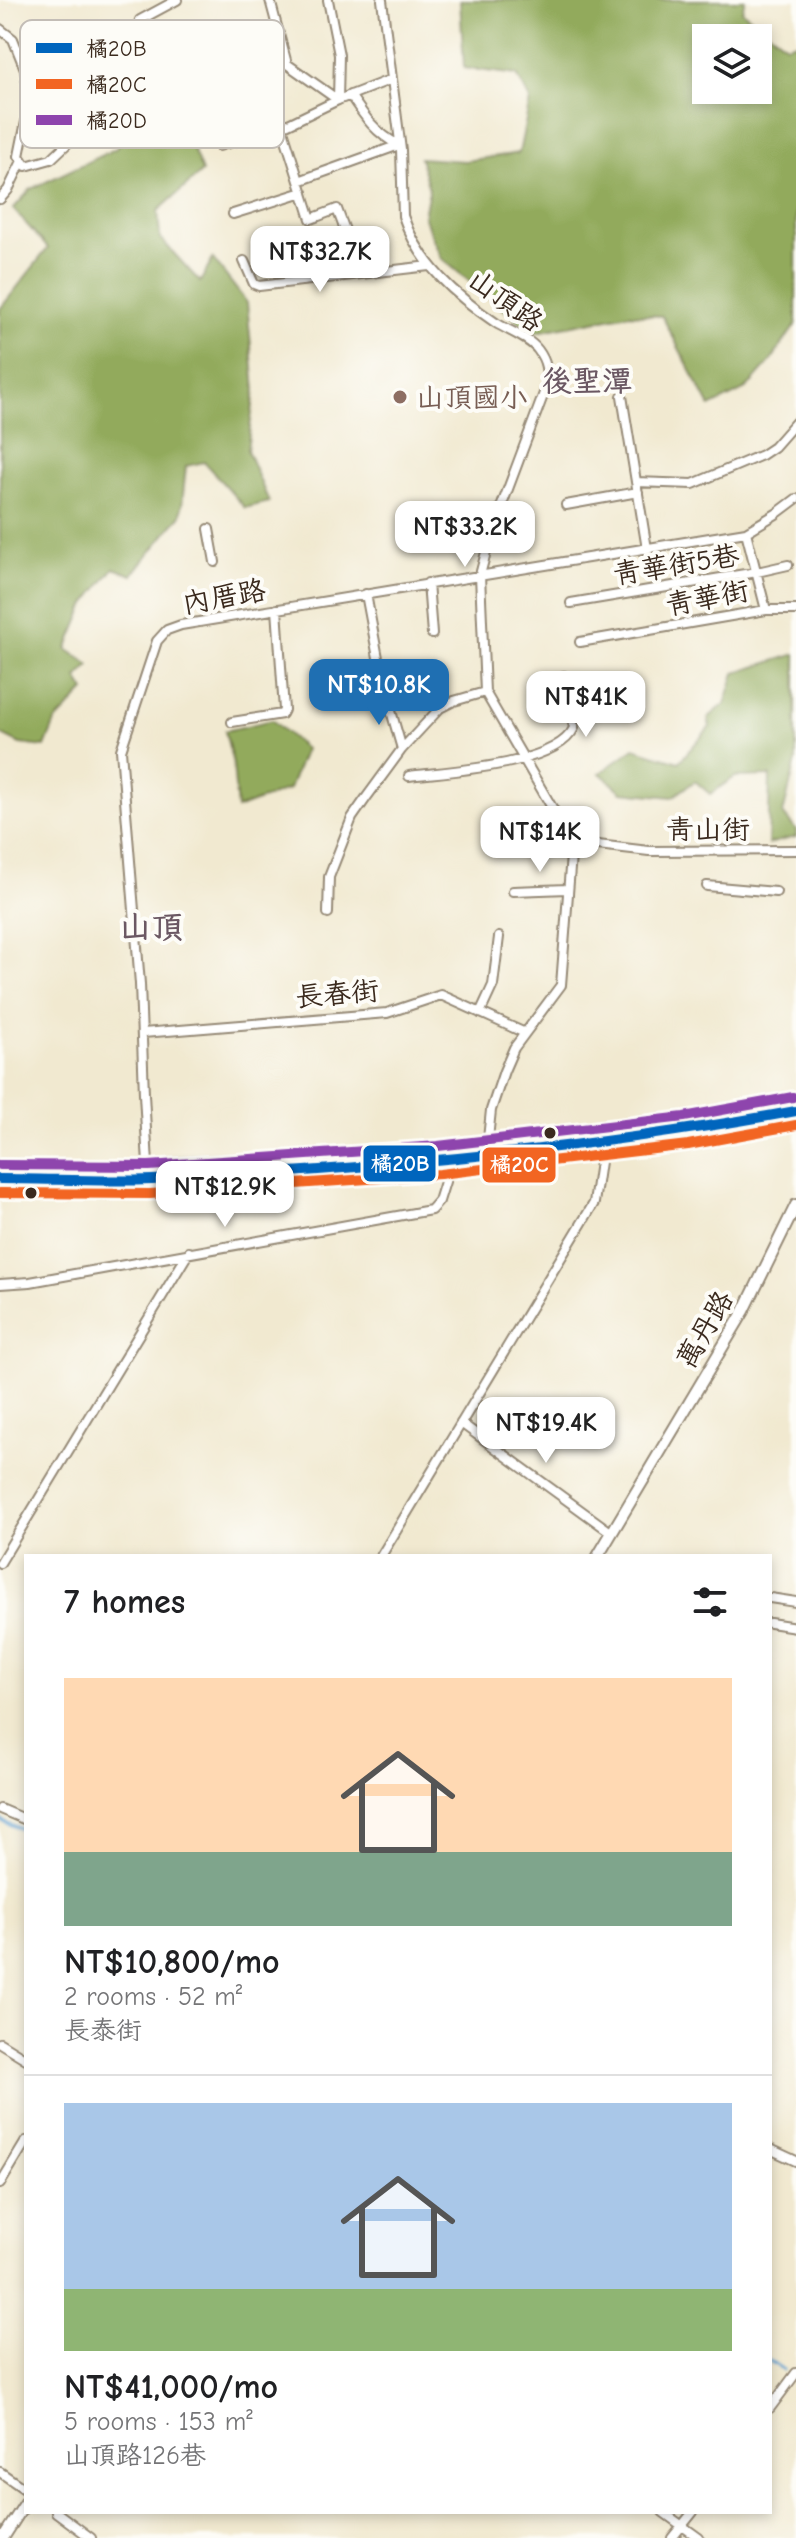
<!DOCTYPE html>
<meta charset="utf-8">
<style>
:root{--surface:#fff;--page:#f6f6f6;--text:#202124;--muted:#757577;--line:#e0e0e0;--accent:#1f6fb2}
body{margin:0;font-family:"Comic Neue","LXGW WenKai TC",sans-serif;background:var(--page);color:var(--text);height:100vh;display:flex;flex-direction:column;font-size:30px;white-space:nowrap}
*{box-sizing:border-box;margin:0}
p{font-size:26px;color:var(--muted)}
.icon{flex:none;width:44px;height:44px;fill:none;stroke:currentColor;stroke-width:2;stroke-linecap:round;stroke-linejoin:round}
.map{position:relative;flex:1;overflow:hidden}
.side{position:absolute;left:24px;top:1554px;width:748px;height:960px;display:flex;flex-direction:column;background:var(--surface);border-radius:0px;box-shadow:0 4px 12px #0003}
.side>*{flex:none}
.buttons{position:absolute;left:692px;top:24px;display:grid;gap:16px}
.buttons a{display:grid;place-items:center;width:80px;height:80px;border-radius:0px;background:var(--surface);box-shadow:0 4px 12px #0003;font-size:40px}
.price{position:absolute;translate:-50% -68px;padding:0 18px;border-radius:16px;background:#fff;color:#222;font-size:26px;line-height:52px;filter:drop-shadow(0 2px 4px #0008)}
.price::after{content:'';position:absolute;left:50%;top:48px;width:24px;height:18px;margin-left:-12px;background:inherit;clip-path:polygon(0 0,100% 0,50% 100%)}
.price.active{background:var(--accent);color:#fff}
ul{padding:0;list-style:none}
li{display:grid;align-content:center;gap:16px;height:424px;padding:0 40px}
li+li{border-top:2px solid var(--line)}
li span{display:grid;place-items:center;height:248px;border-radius:0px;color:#555}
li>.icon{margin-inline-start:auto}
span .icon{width:144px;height:144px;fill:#fffc;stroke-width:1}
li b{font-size:34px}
h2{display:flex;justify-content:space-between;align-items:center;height:96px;padding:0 40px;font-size:34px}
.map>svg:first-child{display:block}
.forest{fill:#92aa5c;stroke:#666a3d;stroke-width:2;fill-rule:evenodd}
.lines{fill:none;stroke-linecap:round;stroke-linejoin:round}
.stream{stroke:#5fa2d3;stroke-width:3}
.minor-casing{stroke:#968a77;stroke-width:12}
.tertiary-casing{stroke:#968a77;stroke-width:14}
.primary-casing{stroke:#968a77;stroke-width:16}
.minor{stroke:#fff;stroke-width:8}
.tertiary{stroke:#fff;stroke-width:10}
.primary{stroke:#fff;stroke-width:12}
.bus-1-casing{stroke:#fdfcf7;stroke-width:16}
.bus-2-casing{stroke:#fdfcf7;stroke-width:16}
.bus-3-casing{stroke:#fdfcf7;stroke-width:16}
.bus-1{stroke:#0065bd;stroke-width:10}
.bus-2{stroke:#f26522;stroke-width:10}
.bus-3{stroke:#8e44ad;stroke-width:10}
.education-dot{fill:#8d6e63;stroke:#fdfcf7;stroke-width:3}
.bus-dot{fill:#3b2a1e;stroke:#fdfcf7;stroke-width:3}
.labels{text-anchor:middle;stroke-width:8;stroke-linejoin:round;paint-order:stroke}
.street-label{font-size:28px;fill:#3b2a1e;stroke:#fdfcf7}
.education-label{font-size:28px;fill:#785e54;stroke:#fdfcf7;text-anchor:start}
.neighbourhood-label{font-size:30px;font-weight:bold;fill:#6b5863;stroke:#fdfcf7}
.quarter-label{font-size:32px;font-weight:bold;fill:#6b5863;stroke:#fdfcf7}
.key{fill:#fdfcf7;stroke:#c3bdb6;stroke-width:2}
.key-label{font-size:22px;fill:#3b2a1e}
.line-badge{stroke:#fdfcf7;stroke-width:3}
.badge-label{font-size:22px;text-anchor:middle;font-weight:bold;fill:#fff}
</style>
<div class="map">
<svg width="796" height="2538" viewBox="0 0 796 2538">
<rect width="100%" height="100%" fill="#fdfcf7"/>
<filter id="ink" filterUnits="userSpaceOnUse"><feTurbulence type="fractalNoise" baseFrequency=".0125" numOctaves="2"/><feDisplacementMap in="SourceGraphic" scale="16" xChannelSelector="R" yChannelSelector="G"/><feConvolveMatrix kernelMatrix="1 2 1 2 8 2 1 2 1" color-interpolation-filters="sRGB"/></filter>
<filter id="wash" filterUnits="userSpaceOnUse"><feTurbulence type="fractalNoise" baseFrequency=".006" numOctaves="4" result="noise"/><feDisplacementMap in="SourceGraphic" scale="32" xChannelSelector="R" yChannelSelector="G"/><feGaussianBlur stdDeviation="1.8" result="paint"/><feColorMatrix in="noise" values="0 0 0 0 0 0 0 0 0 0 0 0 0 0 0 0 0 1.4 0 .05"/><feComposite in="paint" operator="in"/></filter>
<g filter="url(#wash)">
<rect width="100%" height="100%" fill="#f1e9d0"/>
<path class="forest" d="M460,0H745L742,11L786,45L796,42V324L771,361L746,389L710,407L662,316L629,314L532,333L441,258L424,217L429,189L420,158L465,161L519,153L530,100L517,75L464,68ZM758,38V90H706V38Z
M167,84L202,172L158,211L160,238L200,282L213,259L247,303L255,390L247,450L269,502L245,508L204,462L186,466L181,515L132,575L114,568L86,604L67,649L90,665L77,678L85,691L55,722L45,747L20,744L0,734V309L48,248L13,209L31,189L115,149Z
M796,654V761L783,814L796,830V837L768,844L770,776L735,777L710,794L695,781L673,797L622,792L600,773L634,748L679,762L710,727L708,718L725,704L735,673Z
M272,720L305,749L289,789L237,809L233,764L225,731Z"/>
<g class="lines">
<path class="stream" d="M0,1820L26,1831
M770,2361L783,2370"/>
</g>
</g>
<g filter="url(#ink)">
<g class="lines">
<defs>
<path id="minor" d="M270,0L287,64L338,100
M328,0L339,55L338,100
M382,0L401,150L403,216C419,264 456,296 496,323C509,331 529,338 538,350C547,362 547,371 547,385L490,537L480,575L485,692L572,842L561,985L514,1048L504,1071L491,1110L486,1158
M140,20L177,0
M0,29L13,39L25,69L30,102L19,156L26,166L51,159L69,142L101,126
M350,95C364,116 376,134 399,145
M282,127L311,219L337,209L361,273
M219,146L282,127L338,100L392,79
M299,181L399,145
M0,199L8,190L21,163
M233,214L303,192
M293,241L306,280
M244,261L254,284L259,286L429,266
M622,396L647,549
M636,482L693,484L762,455L774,447L796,422
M566,505L638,492
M209,529L215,562
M746,532L766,610
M428,583L432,634
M366,594L382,679
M571,603L757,572L788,565
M580,642L766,610H796
M387,697L402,749
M232,722L282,714L284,710L277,609
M409,776C448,771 556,766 574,728L564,676
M572,842L649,851L796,850
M707,886L776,892
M513,891L568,889
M328,913L329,877L352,818L366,798L402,749L440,708L454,701L485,692
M480,1013L493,985L499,937
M143,1033L387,1013L441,995L525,1033
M149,1182L144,1094L140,984L121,750L157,641L167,630L181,625L746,532L776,514L796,499
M0,1284L30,1282L431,1210L439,1201L448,1172
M461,1423L612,1533
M381,1556L594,1203L601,1155
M0,1563L189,1252
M770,1598L796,1602
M770,1623L796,1627
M0,1809L26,1820
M0,2043L26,2059
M770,2149L796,2161
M0,2184L26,2141
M770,2408L796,2373
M0,2472L26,2490
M56,2512L91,2538
M663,2512L699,2538
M672,2538L693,2512"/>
<path id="tertiary" d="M598,1556L744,1311L796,1205
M3,2538L26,2502"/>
<path id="primary" d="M0,1179L149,1180L439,1160L686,1131L796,1111
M0,1189C50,1190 101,1193 152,1191C368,1183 583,1162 796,1124"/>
</defs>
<use href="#minor" class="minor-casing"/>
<use href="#tertiary" class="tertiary-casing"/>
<use href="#primary" class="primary-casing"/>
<use href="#minor" class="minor"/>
<use href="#tertiary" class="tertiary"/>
<use href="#primary" class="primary"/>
<defs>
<path id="bus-1" d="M0,1179C50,1179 101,1182 152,1180C367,1170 584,1150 796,1111"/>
<path id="bus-2" d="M0,1193L150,1194L440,1174L688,1145L796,1125"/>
<path id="bus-3" d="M0,1165L149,1166L438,1146L684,1117L793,1097"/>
</defs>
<use href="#bus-1" class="bus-1-casing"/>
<use href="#bus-2" class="bus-2-casing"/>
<use href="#bus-3" class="bus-3-casing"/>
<use href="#bus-1" class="bus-1"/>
<use href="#bus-2" class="bus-2"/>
<use href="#bus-3" class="bus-3"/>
</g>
</g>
<circle class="education-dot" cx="400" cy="397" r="8"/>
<g class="bus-dot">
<circle cx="550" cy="1133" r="7"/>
<circle cx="31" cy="1193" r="7"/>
</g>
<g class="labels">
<g class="street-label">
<text transform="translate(506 300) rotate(36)" y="10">山頂路</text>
<text transform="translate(676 564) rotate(-9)" y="10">青華街5巷</text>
<text transform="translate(224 596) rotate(-10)" y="10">內厝路</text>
<text transform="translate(707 597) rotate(-11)" y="10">青華街</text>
<text x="708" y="839">青山街</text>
<text transform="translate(337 993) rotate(-5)" y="10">長春街</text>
<text transform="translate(704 1329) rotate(-60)" y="10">萬丹路</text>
</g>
<g class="education-label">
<text x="416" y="407">山頂國小</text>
</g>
<g class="neighbourhood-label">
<text x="587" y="391">後聖潭</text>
</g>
<g class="quarter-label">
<text x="151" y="938">山頂</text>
</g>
</g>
<rect x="20" y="20" width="264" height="128" rx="12" class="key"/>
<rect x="36" y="43" width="36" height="10" fill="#0065bd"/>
<rect x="36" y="79" width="36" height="10" fill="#f26522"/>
<rect x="36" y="115" width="36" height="10" fill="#8e44ad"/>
<g class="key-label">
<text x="86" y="56">橘20B</text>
<text x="86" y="92">橘20C</text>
<text x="86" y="128">橘20D</text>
</g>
<g class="line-badge">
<rect x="362" y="1144" width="75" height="39" rx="8" fill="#0065bd"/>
<rect x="481" y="1146" width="76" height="38" rx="8" fill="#f26522"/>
</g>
<g class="badge-label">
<text x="400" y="1171">橘20B</text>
<text x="519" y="1172">橘20C</text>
</g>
</svg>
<div class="buttons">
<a><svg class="icon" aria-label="layers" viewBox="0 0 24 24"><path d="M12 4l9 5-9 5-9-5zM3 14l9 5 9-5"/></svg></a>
</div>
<b class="price" style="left:320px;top:294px">NT$32.7K</b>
<b class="price" style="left:465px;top:569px">NT$33.2K</b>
<b class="price active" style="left:379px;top:727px">NT$10.8K</b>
<b class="price" style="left:586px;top:739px">NT$41K</b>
<b class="price" style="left:540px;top:874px">NT$14K</b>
<b class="price" style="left:225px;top:1229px">NT$12.9K</b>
<b class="price" style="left:546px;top:1465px">NT$19.4K</b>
<section class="side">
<h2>7 homes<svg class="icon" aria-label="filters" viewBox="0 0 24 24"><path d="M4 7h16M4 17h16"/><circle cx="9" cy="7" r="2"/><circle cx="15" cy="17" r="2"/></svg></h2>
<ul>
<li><span style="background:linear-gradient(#ffd9b3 70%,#7fa58c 0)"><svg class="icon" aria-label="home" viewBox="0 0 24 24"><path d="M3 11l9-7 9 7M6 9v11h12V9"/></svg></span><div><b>NT$10,800/mo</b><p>2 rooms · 52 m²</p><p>長泰街</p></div></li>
<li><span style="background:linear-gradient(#a9c7e8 75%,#8fb573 0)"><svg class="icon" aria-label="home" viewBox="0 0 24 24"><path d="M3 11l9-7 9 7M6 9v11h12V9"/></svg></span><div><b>NT$41,000/mo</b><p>5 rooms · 153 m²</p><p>山頂路126巷</p></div></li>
</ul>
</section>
</div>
